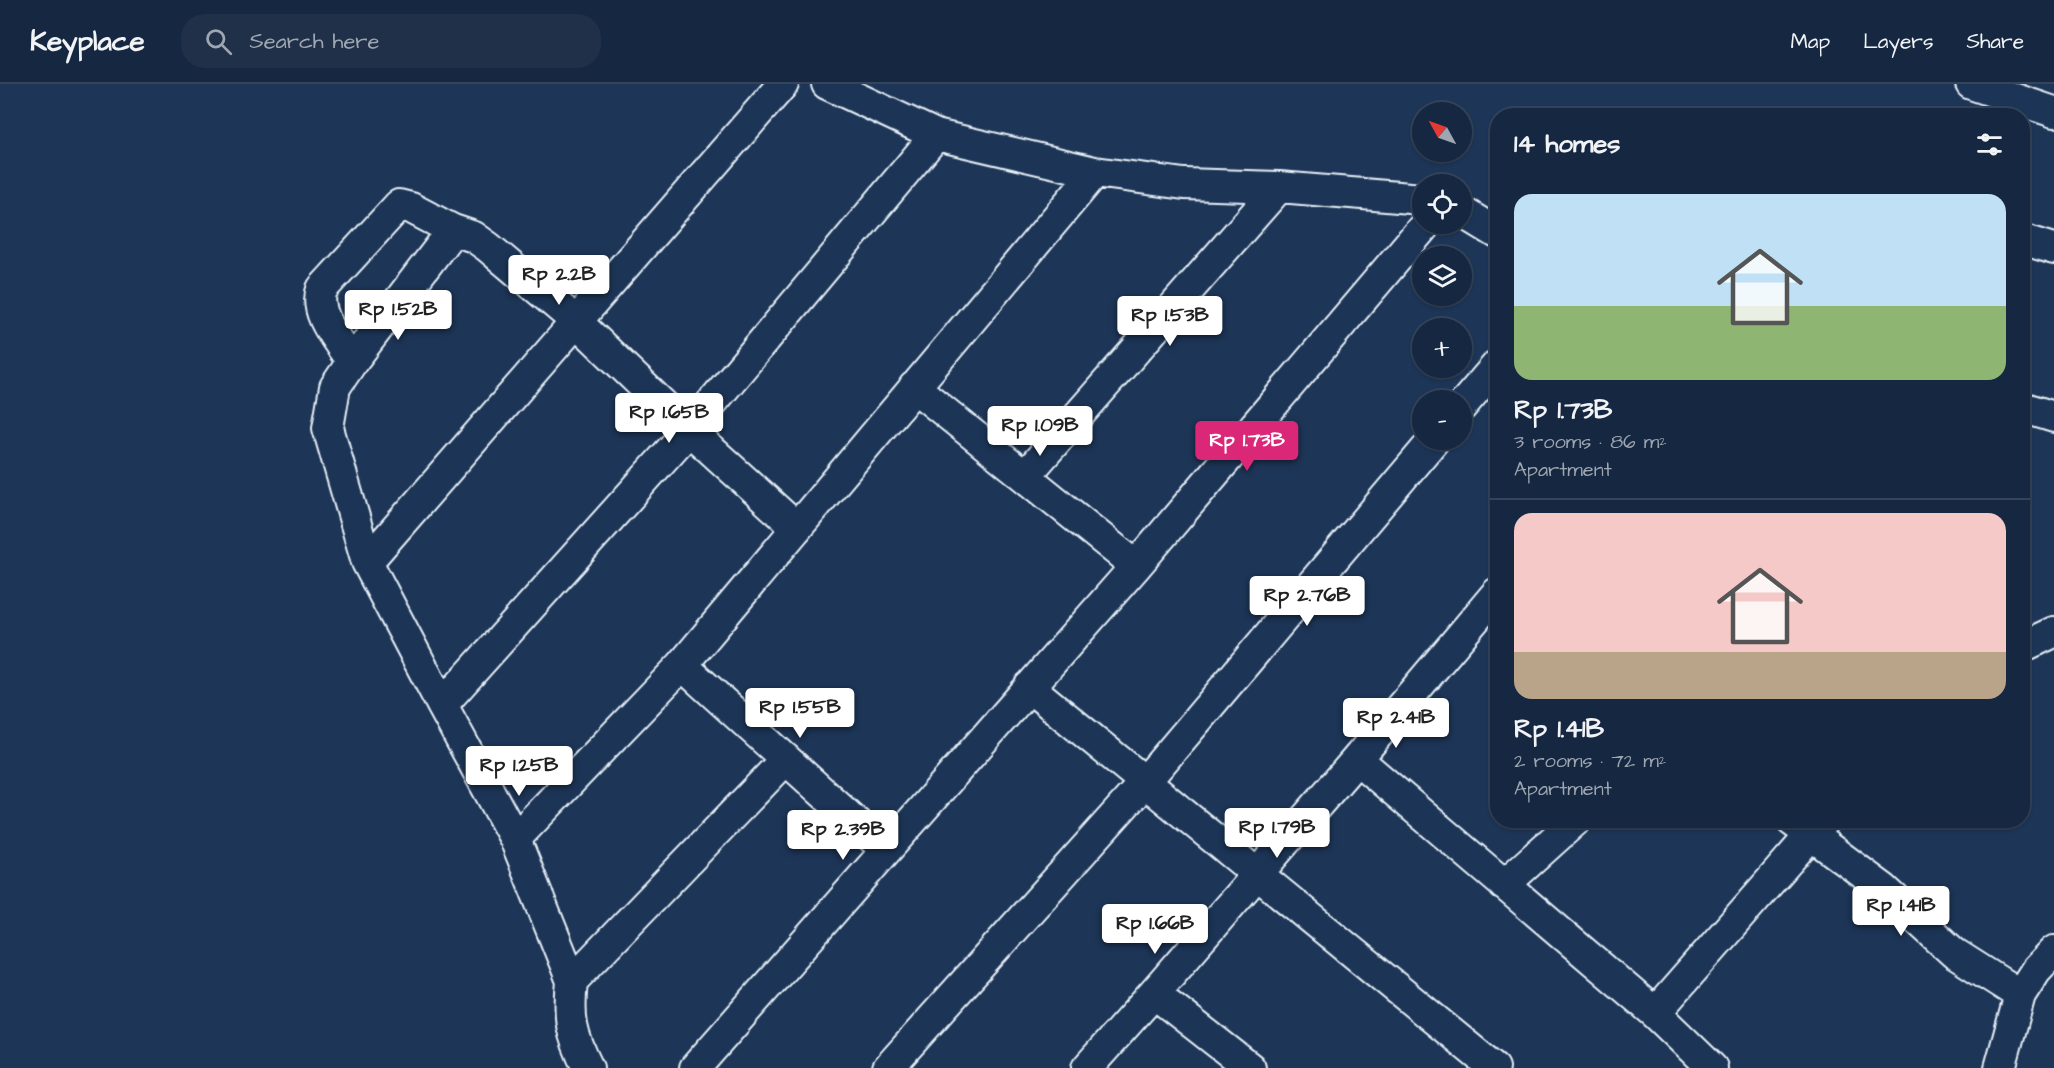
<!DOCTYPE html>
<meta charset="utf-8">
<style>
:root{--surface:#162841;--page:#1f3048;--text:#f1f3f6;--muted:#9ea6b1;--line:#35445a;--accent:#db2777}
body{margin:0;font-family:"Architects Daughter",sans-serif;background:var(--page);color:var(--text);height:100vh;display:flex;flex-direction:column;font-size:22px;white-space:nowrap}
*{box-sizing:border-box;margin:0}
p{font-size:20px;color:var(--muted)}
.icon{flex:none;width:33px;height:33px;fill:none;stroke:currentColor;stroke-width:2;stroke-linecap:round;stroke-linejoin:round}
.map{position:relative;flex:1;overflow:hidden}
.side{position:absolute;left:1490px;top:24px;width:540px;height:720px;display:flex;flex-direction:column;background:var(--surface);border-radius:24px;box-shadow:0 2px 4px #0004,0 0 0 2px var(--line)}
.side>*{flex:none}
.needle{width:39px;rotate:310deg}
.controls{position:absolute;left:1412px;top:18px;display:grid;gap:12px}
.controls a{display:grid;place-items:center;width:60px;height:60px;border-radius:50%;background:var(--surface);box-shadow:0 2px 4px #0004,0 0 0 2px var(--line);font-size:30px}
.price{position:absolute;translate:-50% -51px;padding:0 14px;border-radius:6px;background:#fff;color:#222;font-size:20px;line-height:39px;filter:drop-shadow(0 2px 3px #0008)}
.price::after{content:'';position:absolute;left:50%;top:36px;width:18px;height:14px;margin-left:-9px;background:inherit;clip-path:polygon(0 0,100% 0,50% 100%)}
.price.on{background:var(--accent);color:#fff}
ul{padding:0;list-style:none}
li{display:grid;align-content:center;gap:12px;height:318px;padding:0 24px}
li+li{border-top:2px solid var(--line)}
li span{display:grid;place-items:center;height:186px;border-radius:18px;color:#555}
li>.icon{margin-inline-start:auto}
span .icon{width:108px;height:108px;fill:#fffc;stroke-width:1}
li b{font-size:26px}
h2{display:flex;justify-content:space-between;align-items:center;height:72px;padding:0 24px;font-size:26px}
header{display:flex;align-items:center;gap:36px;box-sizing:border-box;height:84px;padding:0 30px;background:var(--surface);border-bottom:2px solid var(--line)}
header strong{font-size:28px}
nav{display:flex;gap:33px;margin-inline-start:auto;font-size:21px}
.search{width:420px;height:54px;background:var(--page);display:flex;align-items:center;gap:15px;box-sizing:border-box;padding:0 21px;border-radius:24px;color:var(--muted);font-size:22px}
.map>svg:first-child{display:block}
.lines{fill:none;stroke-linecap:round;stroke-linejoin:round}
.minor-casing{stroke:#e8f1f8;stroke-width:34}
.minor{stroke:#1d3557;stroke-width:30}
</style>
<header>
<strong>Keyplace</strong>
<div class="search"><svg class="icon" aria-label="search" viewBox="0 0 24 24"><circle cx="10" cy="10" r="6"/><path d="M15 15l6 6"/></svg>Search here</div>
<nav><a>Map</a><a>Layers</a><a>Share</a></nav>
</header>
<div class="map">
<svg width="2054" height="984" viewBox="0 0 2054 984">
<rect width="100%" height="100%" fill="#1d3557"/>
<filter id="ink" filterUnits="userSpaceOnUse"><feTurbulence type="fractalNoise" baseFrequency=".0167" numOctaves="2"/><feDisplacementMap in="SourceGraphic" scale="12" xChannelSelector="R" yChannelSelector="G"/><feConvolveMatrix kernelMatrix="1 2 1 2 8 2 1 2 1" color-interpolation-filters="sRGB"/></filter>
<g filter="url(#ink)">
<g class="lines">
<defs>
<path id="minor" d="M827,0L936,51L1095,88L1184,100L1279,103L1422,115
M1971,0L2054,28
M1461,127L1497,149
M2022,155L2054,165
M352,278C339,257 313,230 322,205L399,121L411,124L453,146
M914,303L1136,482
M1461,323L1497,281
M2022,323L2054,333
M1025,392L1279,103
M367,478L783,0
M2022,563L2054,548
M682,581L885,765
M1029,603L1494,984
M442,621L689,346L936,51
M1357,675L1655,929L1712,984
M1791,736L1884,805L1954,869L2020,911
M515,755L682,581L1095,88
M1504,801L1576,736
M572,897L786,675
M1154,909L1250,984
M1655,929L1823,737
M588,984C571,950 568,935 572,897L515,755L442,621L367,478L328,344L335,303L352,278L453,146L474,153L488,163L577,238L689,346L797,444
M695,984L1136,482L1426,140
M888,984L1144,699L1434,356
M1087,984L1154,909L1357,675L1497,509
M2000,984L2020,911L2036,886L2054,867"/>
</defs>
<use href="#minor" class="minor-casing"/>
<use href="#minor" class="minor"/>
</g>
</g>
</svg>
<div class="controls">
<a><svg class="needle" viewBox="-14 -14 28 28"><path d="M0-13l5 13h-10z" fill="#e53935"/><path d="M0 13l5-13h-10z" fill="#9ea6b1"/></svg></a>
<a><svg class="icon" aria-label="locate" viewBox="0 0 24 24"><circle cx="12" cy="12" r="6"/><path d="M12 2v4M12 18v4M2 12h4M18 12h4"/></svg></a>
<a><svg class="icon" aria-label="layers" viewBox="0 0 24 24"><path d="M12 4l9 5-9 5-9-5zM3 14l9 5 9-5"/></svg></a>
<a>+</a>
<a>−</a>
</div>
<b class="price" style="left:559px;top:222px">Rp 2.2B</b>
<b class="price" style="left:398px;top:257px">Rp 1.52B</b>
<b class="price" style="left:1170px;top:263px">Rp 1.53B</b>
<b class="price" style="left:669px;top:360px">Rp 1.65B</b>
<b class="price" style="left:1040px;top:373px">Rp 1.09B</b>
<b class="price on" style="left:1247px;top:388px">Rp 1.73B</b>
<b class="price" style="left:1307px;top:543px">Rp 2.76B</b>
<b class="price" style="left:800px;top:655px">Rp 1.55B</b>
<b class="price" style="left:1396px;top:665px">Rp 2.41B</b>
<b class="price" style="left:519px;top:713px">Rp 1.25B</b>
<b class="price" style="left:1277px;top:775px">Rp 1.79B</b>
<b class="price" style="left:843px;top:777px">Rp 2.39B</b>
<b class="price" style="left:1901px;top:853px">Rp 1.41B</b>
<b class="price" style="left:1155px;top:871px">Rp 1.66B</b>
<section class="side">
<h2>14 homes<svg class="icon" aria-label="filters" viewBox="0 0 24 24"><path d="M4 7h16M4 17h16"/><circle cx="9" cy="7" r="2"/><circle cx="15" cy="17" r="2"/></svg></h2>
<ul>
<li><span style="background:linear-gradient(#bfe0f5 60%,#8fb573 0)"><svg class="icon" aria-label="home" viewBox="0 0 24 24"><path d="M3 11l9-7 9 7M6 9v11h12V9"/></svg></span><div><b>Rp 1.73B</b><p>3 rooms · 86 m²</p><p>Apartment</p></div></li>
<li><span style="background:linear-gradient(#f6c9c9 75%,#b9a48a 0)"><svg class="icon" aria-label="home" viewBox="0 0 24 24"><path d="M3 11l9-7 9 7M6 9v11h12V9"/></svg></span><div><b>Rp 1.41B</b><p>2 rooms · 72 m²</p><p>Apartment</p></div></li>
</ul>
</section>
</div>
